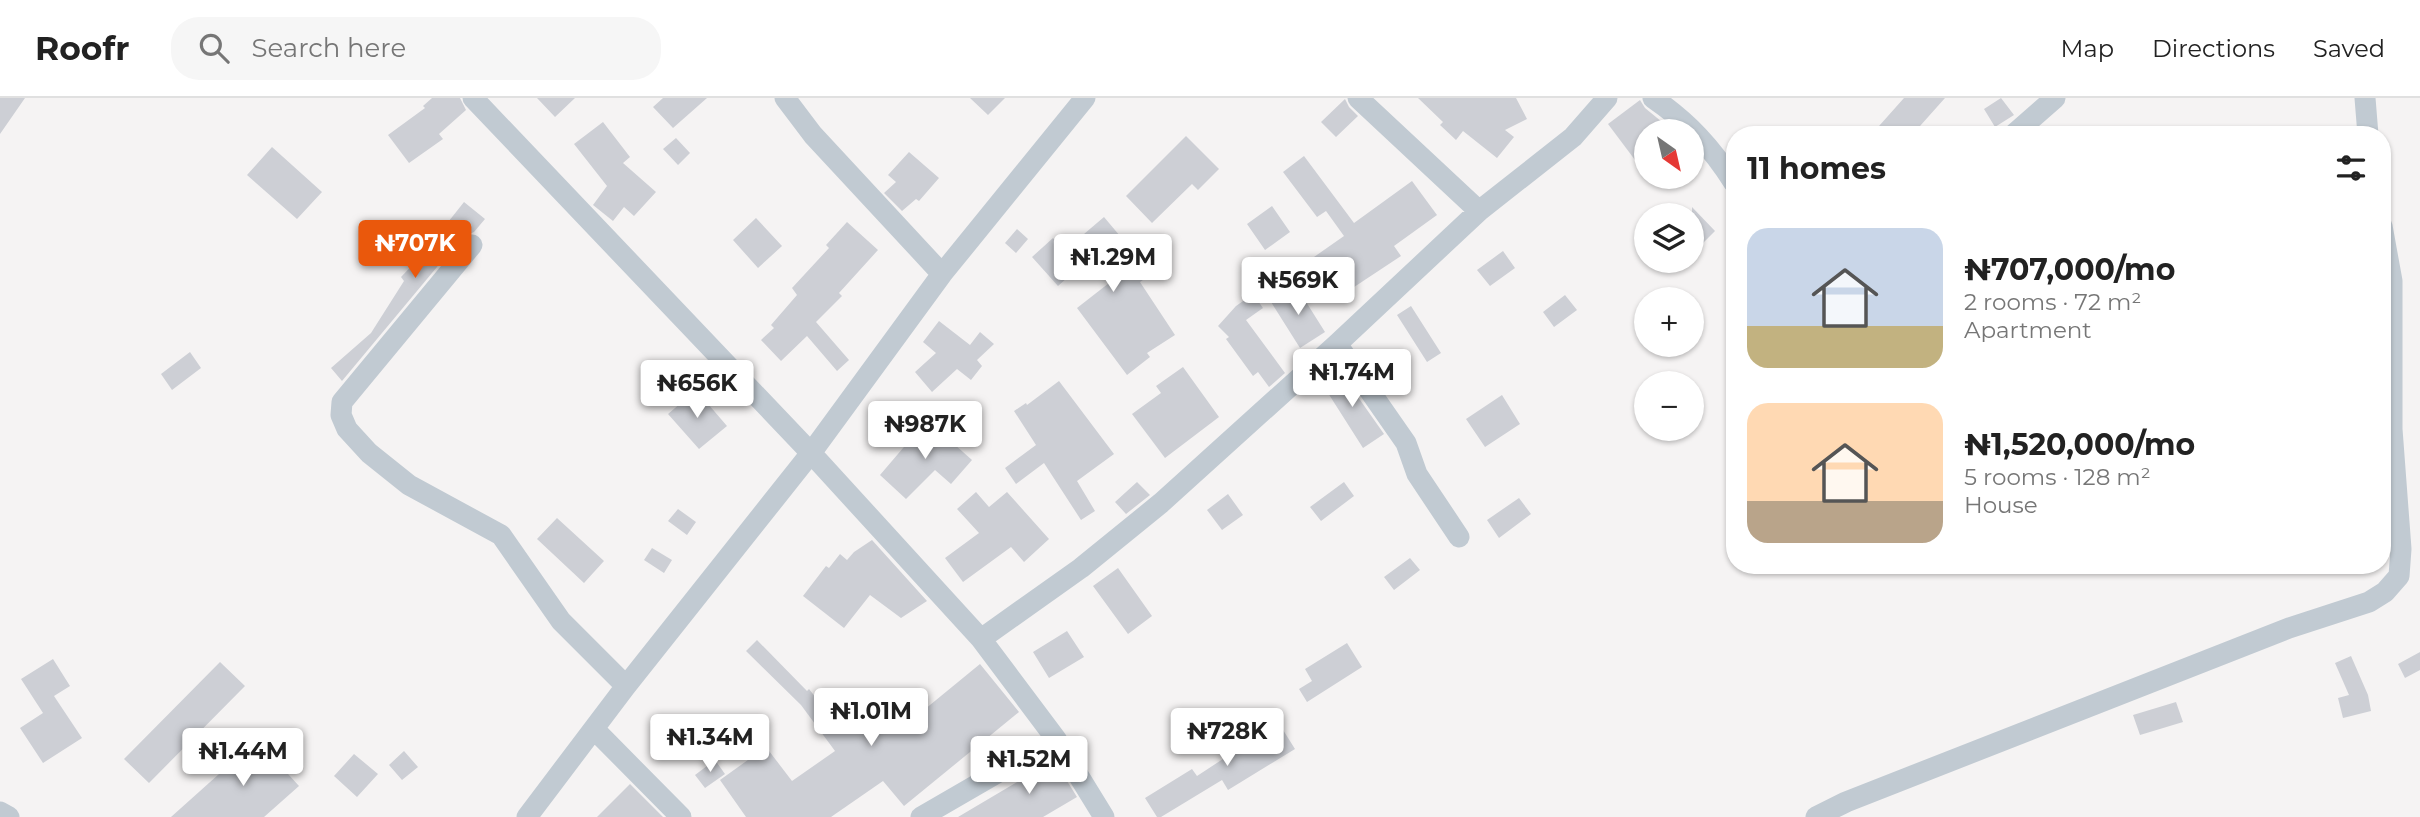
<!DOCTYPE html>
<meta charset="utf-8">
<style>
:root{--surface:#fff;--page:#f6f6f6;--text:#222;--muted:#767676;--line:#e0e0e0;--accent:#ea580c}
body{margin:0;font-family:Montserrat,sans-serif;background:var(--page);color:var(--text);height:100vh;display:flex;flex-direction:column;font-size:26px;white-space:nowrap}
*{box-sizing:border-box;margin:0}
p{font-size:23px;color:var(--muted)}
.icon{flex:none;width:38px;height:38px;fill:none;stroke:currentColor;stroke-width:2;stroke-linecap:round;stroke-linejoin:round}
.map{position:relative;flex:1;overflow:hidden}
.drawer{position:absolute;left:1726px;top:28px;width:665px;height:448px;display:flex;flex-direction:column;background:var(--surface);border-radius:28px;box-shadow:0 2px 5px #0004}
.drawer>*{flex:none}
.needle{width:46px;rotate:146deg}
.buttons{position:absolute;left:1634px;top:21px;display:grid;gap:14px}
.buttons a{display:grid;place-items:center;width:70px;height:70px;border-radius:50%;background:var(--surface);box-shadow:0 2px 5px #0004;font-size:35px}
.price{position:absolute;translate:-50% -60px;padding:0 16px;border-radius:7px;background:#fff;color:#222;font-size:23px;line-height:46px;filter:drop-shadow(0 2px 4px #0008)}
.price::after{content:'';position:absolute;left:50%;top:42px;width:21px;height:16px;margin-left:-10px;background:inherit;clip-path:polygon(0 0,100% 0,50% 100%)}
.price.active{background:var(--accent);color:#fff}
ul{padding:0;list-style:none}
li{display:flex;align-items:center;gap:21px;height:175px;padding:0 21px}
li span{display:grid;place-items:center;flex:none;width:196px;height:140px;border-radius:21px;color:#555}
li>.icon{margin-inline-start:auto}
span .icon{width:84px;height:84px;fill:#fffc;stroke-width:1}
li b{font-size:30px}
h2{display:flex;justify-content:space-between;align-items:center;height:84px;padding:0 21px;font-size:30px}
header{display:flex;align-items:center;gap:42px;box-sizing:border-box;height:98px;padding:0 35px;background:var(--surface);border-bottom:2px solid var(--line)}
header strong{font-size:33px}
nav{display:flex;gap:38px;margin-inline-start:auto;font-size:24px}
.search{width:490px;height:63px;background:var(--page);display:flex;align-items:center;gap:18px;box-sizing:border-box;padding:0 24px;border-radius:28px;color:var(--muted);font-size:26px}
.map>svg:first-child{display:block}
.building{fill:#cdcfd5}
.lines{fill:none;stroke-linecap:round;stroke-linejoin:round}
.minor{stroke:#c1cad2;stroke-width:21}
</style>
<header>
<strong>Roofr</strong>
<div class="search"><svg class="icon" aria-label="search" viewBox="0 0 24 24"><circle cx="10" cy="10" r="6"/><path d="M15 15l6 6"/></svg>Search here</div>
<nav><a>Map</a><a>Directions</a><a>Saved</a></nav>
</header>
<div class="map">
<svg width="2420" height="719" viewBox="0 0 2420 719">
<rect width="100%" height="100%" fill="#f5f3f3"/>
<path class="building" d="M0,0H25L0,36Z
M432,0H460L466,12L439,36L443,41L409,65L388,37L425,10L423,8Z
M537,0H575L555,19Z
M663,0H707L673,30L653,9Z
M970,0H1005L988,17Z
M1418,0H1516L1527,21L1505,32L1514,39L1497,60L1463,33L1456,42L1440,27L1443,24Z
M1904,0H1945L1912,37H1871Z
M2001,0L2014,17L1995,29L1984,11Z
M1345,1L1349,9L1358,18L1336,39L1321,24Z
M1640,2L1645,10L1673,33H1647V60L1638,66L1608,26Z
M603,24L630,59L623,65L656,94L634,118L624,109L613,123L593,107L607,88L574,46Z
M1186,38L1219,71L1198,92L1192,86L1152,125L1126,98Z
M676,40L690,55L678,67L663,51Z
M272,49L322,94L297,121L247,77Z
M909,54L939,80L919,103L916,101L902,113L884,95L896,84L888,77Z
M1304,58L1354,125L1412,83L1437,117L1394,148L1401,158L1342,197L1314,159L1344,138L1326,113L1317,119L1283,74Z
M464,104L485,121L474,134L462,139L342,283L331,270L371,235L404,183L401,179L422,157Z
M1272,108L1290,134L1265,152L1247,126Z
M1692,109L1715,133L1700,148L1692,140Z
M1104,119L1136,157L1141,154L1156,173L1140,184L1175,237L1147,255L1150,259L1127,277L1077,210L1118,178L1097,153L1058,188L1032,159L1053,140L1064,153Z
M756,120L782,148L758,170L733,142Z
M847,124L878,152L839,195L842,198L816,224L849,262L837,273L807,238L781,263L761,242L774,230L771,227L797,197L792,190L829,150L826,147Z
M1017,131L1028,141L1016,155L1005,145Z
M1503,153L1515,170L1490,188L1477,172Z
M1296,188L1325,234L1300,250L1271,204Z
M1253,196L1263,210L1246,222L1285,275L1269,289L1258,274L1253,278L1226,241L1229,239L1218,228L1236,208Z
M1565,197L1577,212L1554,229L1543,214Z
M1411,208L1441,255L1427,264L1397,217Z
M939,223L970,247L980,234L994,246L977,262L982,268L971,282L957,271L932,294L915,274L936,255L923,244Z
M190,254L201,270L172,292L161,276Z
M1183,269L1219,319L1165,360L1132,316L1161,295L1156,288Z
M1339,272L1384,336L1363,350L1321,284Z
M1059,283L1114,356L1077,383L1095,413L1081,422L1044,365L1016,386L1005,370L1036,347L1014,313L1026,305L1027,307Z
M696,292L727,328L699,351L668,316Z
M1502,297L1520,326L1485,349L1466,321Z
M927,322L972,362L951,386L935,372L906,401L880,377Z
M1137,384L1150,397L1126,416L1115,404Z
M1344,384L1354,398L1321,423L1310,409Z
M976,394L989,409L1007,394L1049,441L1024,464L1011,449L963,484L945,460L979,435L957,411Z
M1228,396L1243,417L1222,432L1207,412Z
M1519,400L1531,416L1499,440L1487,422Z
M678,411L696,424L687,437L668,423Z
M557,420L604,463L584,485L537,441Z
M872,442L927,503L901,520L870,497L844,530L803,498L826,468L829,470L840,456L847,462L854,454Z
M652,450L672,462L664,475L644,462Z
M1410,460L1420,472L1394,492L1384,479Z
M1118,470L1152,518L1128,536L1093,488Z
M1067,533L1084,559L1049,580L1033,554Z
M757,542L807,593L809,591L843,634L902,592L919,616L980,566L1019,614L904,708L883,683L831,719H746L720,682L766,649L792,683L835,653L801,607L746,553Z
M1347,545L1362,569L1307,604L1299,591L1312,583L1305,571Z
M2420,554V572L2405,580L2398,566Z
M2351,558L2368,597L2371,613L2343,620L2338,600L2349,597L2335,565Z
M53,561L70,588L54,598L82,640L43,665L20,630L43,615L21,581Z
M220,564L245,588L149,685L124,661Z
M2176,604L2183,624L2140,637L2133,617Z
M1273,616L1295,651L1228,692L1222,682L1161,719H1157L1145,700L1192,671L1197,678L1252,642L1247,633Z
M257,642L299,688L264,719H171Z
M404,653L418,669L402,682L389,667Z
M354,656L378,676L357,699L334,678Z
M715,662L725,676L705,690L695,677Z
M1054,662L1077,699L1043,719H958Z
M630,686L663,719H597Z"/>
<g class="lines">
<path class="minor" d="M473,0L811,355L981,541L1056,641L1104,719
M785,0L813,37L942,176
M1358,0L1479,113
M1653,0C1688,24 1712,50 1734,85
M2365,0L2368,37
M2013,37L2055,0
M472,147L342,304L341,317L347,331L369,355L409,387L501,437L561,523L626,588
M1337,246L1406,345L1417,376L1459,439
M981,541L1081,470L1161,405L1337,246L1479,113L1573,39L1607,0
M594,631L681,719
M0,714L9,719
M527,719L626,588L811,355L942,176L1085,0
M921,719L1056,641
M1816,719L1846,704L2289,530L2369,504L2385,494L2399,478L2401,451L2392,331V183L2382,128"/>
</g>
</svg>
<div class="buttons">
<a><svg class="needle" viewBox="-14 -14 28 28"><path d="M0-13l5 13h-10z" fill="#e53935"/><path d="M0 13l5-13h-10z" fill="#767676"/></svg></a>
<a><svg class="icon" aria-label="layers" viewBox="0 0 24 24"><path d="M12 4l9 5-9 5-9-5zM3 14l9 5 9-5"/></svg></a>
<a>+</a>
<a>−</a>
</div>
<b class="price active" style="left:415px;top:182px">₦707K</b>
<b class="price" style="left:1113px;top:196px">₦1.29M</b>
<b class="price" style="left:1298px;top:219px">₦569K</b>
<b class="price" style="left:1352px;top:311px">₦1.74M</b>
<b class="price" style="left:697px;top:322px">₦656K</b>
<b class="price" style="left:925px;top:363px">₦987K</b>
<b class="price" style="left:871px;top:650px">₦1.01M</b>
<b class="price" style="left:1227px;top:670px">₦728K</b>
<b class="price" style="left:710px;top:676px">₦1.34M</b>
<b class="price" style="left:243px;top:690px">₦1.44M</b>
<b class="price" style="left:1029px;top:698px">₦1.52M</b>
<section class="drawer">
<h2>11 homes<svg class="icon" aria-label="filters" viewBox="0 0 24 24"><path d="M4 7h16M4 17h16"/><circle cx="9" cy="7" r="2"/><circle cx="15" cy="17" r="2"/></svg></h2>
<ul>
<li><span style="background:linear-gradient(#c9d6e8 70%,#c2b280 0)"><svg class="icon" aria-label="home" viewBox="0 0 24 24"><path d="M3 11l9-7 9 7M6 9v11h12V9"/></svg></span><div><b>₦707,000/mo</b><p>2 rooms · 72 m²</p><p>Apartment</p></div></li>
<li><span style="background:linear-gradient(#ffd9b3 70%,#b9a48a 0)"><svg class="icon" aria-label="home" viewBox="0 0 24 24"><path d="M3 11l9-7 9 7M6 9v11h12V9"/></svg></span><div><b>₦1,520,000/mo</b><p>5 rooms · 128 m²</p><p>House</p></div></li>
</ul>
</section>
</div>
